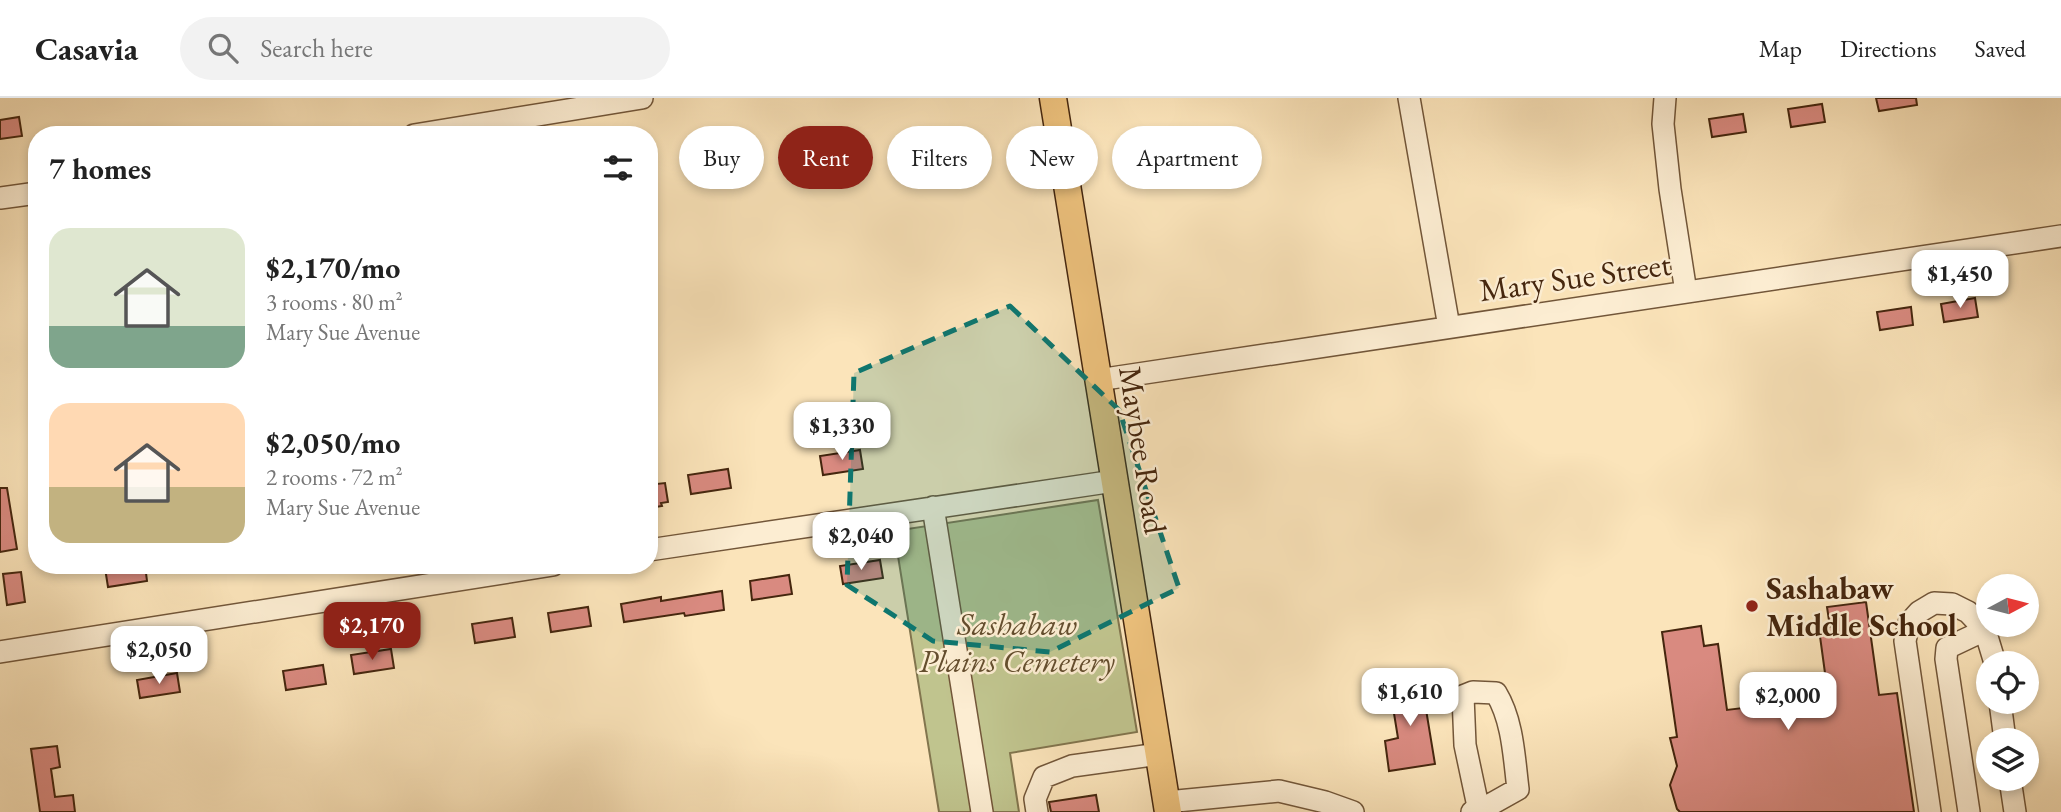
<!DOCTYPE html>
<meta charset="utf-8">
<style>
:root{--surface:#fff;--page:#f2f2f2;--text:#222;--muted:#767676;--line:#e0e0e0;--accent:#8f2418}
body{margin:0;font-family:"EB Garamond",serif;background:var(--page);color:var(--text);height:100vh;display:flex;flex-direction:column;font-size:26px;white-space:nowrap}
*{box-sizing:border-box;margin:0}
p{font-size:23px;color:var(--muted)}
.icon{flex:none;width:38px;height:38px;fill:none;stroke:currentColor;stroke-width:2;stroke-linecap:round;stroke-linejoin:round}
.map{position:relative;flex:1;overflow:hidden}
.side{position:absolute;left:28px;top:28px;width:630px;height:448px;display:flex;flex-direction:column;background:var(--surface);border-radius:28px;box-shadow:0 4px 10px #0003}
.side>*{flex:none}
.top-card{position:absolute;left:679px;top:28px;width:665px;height:63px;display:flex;gap:14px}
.needle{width:46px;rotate:83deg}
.tools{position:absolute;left:1976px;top:476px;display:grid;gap:14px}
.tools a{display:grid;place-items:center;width:63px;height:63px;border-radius:50%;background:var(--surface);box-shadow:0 4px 10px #0003;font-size:35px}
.price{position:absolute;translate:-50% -60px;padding:0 16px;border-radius:14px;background:#fff;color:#222;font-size:23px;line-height:46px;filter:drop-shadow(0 2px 4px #0008)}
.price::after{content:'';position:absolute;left:50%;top:42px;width:21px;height:16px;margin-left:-10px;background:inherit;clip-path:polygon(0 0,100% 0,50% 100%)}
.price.active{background:var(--accent);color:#fff}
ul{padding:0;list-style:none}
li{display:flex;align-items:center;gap:21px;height:175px;padding:0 21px}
li span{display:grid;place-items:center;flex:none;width:196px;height:140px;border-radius:21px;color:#555}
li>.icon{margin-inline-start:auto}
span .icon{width:84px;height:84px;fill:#fffc;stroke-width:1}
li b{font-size:30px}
h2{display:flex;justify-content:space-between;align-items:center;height:84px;padding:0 21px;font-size:30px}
.chip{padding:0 24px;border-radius:32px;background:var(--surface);box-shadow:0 4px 10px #0003;font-size:24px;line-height:63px}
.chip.active{background:var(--accent);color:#fff}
header{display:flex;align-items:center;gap:42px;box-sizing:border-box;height:98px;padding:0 35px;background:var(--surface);border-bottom:2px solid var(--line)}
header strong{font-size:33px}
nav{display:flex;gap:38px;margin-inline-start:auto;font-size:24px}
.search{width:490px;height:63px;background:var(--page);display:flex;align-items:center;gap:18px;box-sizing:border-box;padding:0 24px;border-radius:38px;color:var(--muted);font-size:26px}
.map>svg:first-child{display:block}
.green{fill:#c0c48e;stroke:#82754e;stroke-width:2}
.building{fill:#d98a80;stroke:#45260e;stroke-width:2}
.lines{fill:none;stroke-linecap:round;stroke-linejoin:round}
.minor-casing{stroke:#725639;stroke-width:24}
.major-casing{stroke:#45260e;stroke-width:29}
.minor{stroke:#fcedd2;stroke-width:21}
.major{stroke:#eec27d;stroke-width:26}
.marked{fill:#0f766e;fill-opacity:0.2;stroke:#0f766e;stroke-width:5;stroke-dasharray:14 9;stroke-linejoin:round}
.poi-dot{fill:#8f2418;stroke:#fcedd2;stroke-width:2.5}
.labels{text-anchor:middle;stroke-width:5;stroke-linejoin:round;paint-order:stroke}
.street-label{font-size:32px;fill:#45260e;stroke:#fcedd2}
.poi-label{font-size:32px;font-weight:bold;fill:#45260e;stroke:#fcedd2;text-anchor:start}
.park-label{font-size:32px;font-style:italic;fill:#644e2e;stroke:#fcedd2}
</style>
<header>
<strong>Casavia</strong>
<div class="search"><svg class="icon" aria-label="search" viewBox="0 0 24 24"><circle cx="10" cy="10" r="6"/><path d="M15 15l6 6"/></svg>Search here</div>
<nav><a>Map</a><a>Directions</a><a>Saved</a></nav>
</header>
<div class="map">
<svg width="2061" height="714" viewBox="0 0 2061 714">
<rect width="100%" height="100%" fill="#fbe4ba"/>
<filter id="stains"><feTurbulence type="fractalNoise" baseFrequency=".00286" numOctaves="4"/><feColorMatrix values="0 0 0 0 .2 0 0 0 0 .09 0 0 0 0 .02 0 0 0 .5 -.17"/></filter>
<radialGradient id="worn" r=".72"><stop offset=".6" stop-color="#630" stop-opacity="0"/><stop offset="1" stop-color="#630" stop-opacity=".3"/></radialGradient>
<path class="green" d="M1098,402L1137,634L1010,655L1019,714H939L894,433Z"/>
<path class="building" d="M1876,0H1916L1917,7L1879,13Z
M1822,6L1825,24L1791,29L1788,11Z
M1743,16L1746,34L1712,39L1709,21Z
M19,19L22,38L0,41V22Z
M1975,200L1978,219L1944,224L1941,206Z
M1911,209L1913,227L1880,232L1877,214Z
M860,352L863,371L823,377L820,358Z
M728,371L731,390L691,396L688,377Z
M649,375H655L657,386L665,385L668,404L661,405L662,408L649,410Z
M0,390H7L17,451L0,454Z
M880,462L883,480L843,486L840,468Z
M123,467H145L147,483L108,489L105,470Z
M21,474L25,504L7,507L3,476Z
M789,477L792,496L752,502L750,483Z
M722,493L724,512L685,518L684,515L624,524L621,506L661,499V503Z
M1866,504L1879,597L1897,595L1914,714H1680L1677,711L1670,687L1677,668L1670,640L1677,639L1662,534L1701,528L1704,548L1718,546L1727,612L1760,608L1756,582L1788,577L1792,603L1828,597L1819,531L1830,529L1827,509Z
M588,509L591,528L551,534L548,515Z
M512,520L515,539L475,545L472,526Z
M391,551L394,570L354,576L351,557Z
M323,567L326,586L286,592L283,573Z
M177,575L180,594L140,600L137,582Z
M1420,575L1435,666L1389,673L1385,643L1398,640L1391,597L1403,595L1400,579Z
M57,648L60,669L51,671L55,699L73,697L75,714H40L31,651Z
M1096,697L1099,714H1051L1049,704Z"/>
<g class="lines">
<defs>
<path id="minor" d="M1409,0L1449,229
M1665,0L1663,26L1670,91L1686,194
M414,37L642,0
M0,100L37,95
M1098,282L2061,138
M933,409L982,714
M649,452L1114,383
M0,554L553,467
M2000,604L2005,642
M2010,681L2015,714
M1167,704L1279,693L1325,704L1353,714
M1037,714L1035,701L1044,679L1072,668L1159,656
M1472,714L1479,713L1518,691C1514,659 1513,623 1496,595L1473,594L1463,598L1465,647L1479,713
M1930,714L1905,543L1909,525L1919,514L1934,505L1952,506L1968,514L1985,532L1995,565
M1969,714L1946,561L1947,550L1985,532"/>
<path id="major" d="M1053,0L1168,714"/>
</defs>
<use href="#minor" class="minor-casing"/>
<use href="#major" class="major-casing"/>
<use href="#minor" class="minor"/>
<use href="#major" class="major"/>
</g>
<path class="marked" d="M1010,208L1119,312L1179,490L1050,554L933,543L847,487L854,275Z"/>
<circle class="poi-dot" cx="1752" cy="508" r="7"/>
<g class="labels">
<g class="street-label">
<text transform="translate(1575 179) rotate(-8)" y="11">Mary Sue Street</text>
<text transform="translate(1143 352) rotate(81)" y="11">Maybee Road</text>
</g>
<g class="poi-label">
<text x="1766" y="501">Sashabaw<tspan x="1766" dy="37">Middle School</tspan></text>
</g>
<g class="park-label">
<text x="1017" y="537">Sashabaw<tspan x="1017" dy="37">Plains Cemetery</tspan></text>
</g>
</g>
<rect width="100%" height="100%" filter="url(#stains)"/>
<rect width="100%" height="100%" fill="url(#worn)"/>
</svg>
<div class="tools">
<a><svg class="needle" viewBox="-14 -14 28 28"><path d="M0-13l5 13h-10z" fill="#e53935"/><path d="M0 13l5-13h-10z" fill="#767676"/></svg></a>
<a><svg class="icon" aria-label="locate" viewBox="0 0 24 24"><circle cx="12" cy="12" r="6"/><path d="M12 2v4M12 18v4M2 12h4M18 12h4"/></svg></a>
<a><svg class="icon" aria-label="layers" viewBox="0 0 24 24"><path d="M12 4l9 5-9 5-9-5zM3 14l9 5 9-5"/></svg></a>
</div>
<b class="price" style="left:1960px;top:212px">$1,450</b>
<b class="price" style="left:842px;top:364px">$1,330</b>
<b class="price" style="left:861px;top:474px">$2,040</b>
<b class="price active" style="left:372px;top:564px">$2,170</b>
<b class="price" style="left:159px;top:588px">$2,050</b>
<b class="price" style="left:1410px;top:630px">$1,610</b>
<b class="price" style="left:1788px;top:634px">$2,000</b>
<div class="top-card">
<a class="chip">Buy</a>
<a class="chip active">Rent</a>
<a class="chip">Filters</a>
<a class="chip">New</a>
<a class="chip">Apartment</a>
</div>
<section class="side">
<h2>7 homes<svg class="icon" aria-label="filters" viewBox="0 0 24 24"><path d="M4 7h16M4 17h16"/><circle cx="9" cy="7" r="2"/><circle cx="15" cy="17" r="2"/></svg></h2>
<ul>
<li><span style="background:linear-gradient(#dfe7d0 70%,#7fa58c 0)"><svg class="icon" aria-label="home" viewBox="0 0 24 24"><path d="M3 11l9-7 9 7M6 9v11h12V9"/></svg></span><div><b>$2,170/mo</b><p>3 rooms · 80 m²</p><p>Mary Sue Avenue</p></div></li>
<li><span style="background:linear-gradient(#ffd9b3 60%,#c2b280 0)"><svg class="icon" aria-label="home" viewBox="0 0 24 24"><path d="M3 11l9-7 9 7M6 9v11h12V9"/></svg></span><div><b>$2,050/mo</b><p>2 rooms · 72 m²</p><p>Mary Sue Avenue</p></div></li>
</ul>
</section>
</div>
